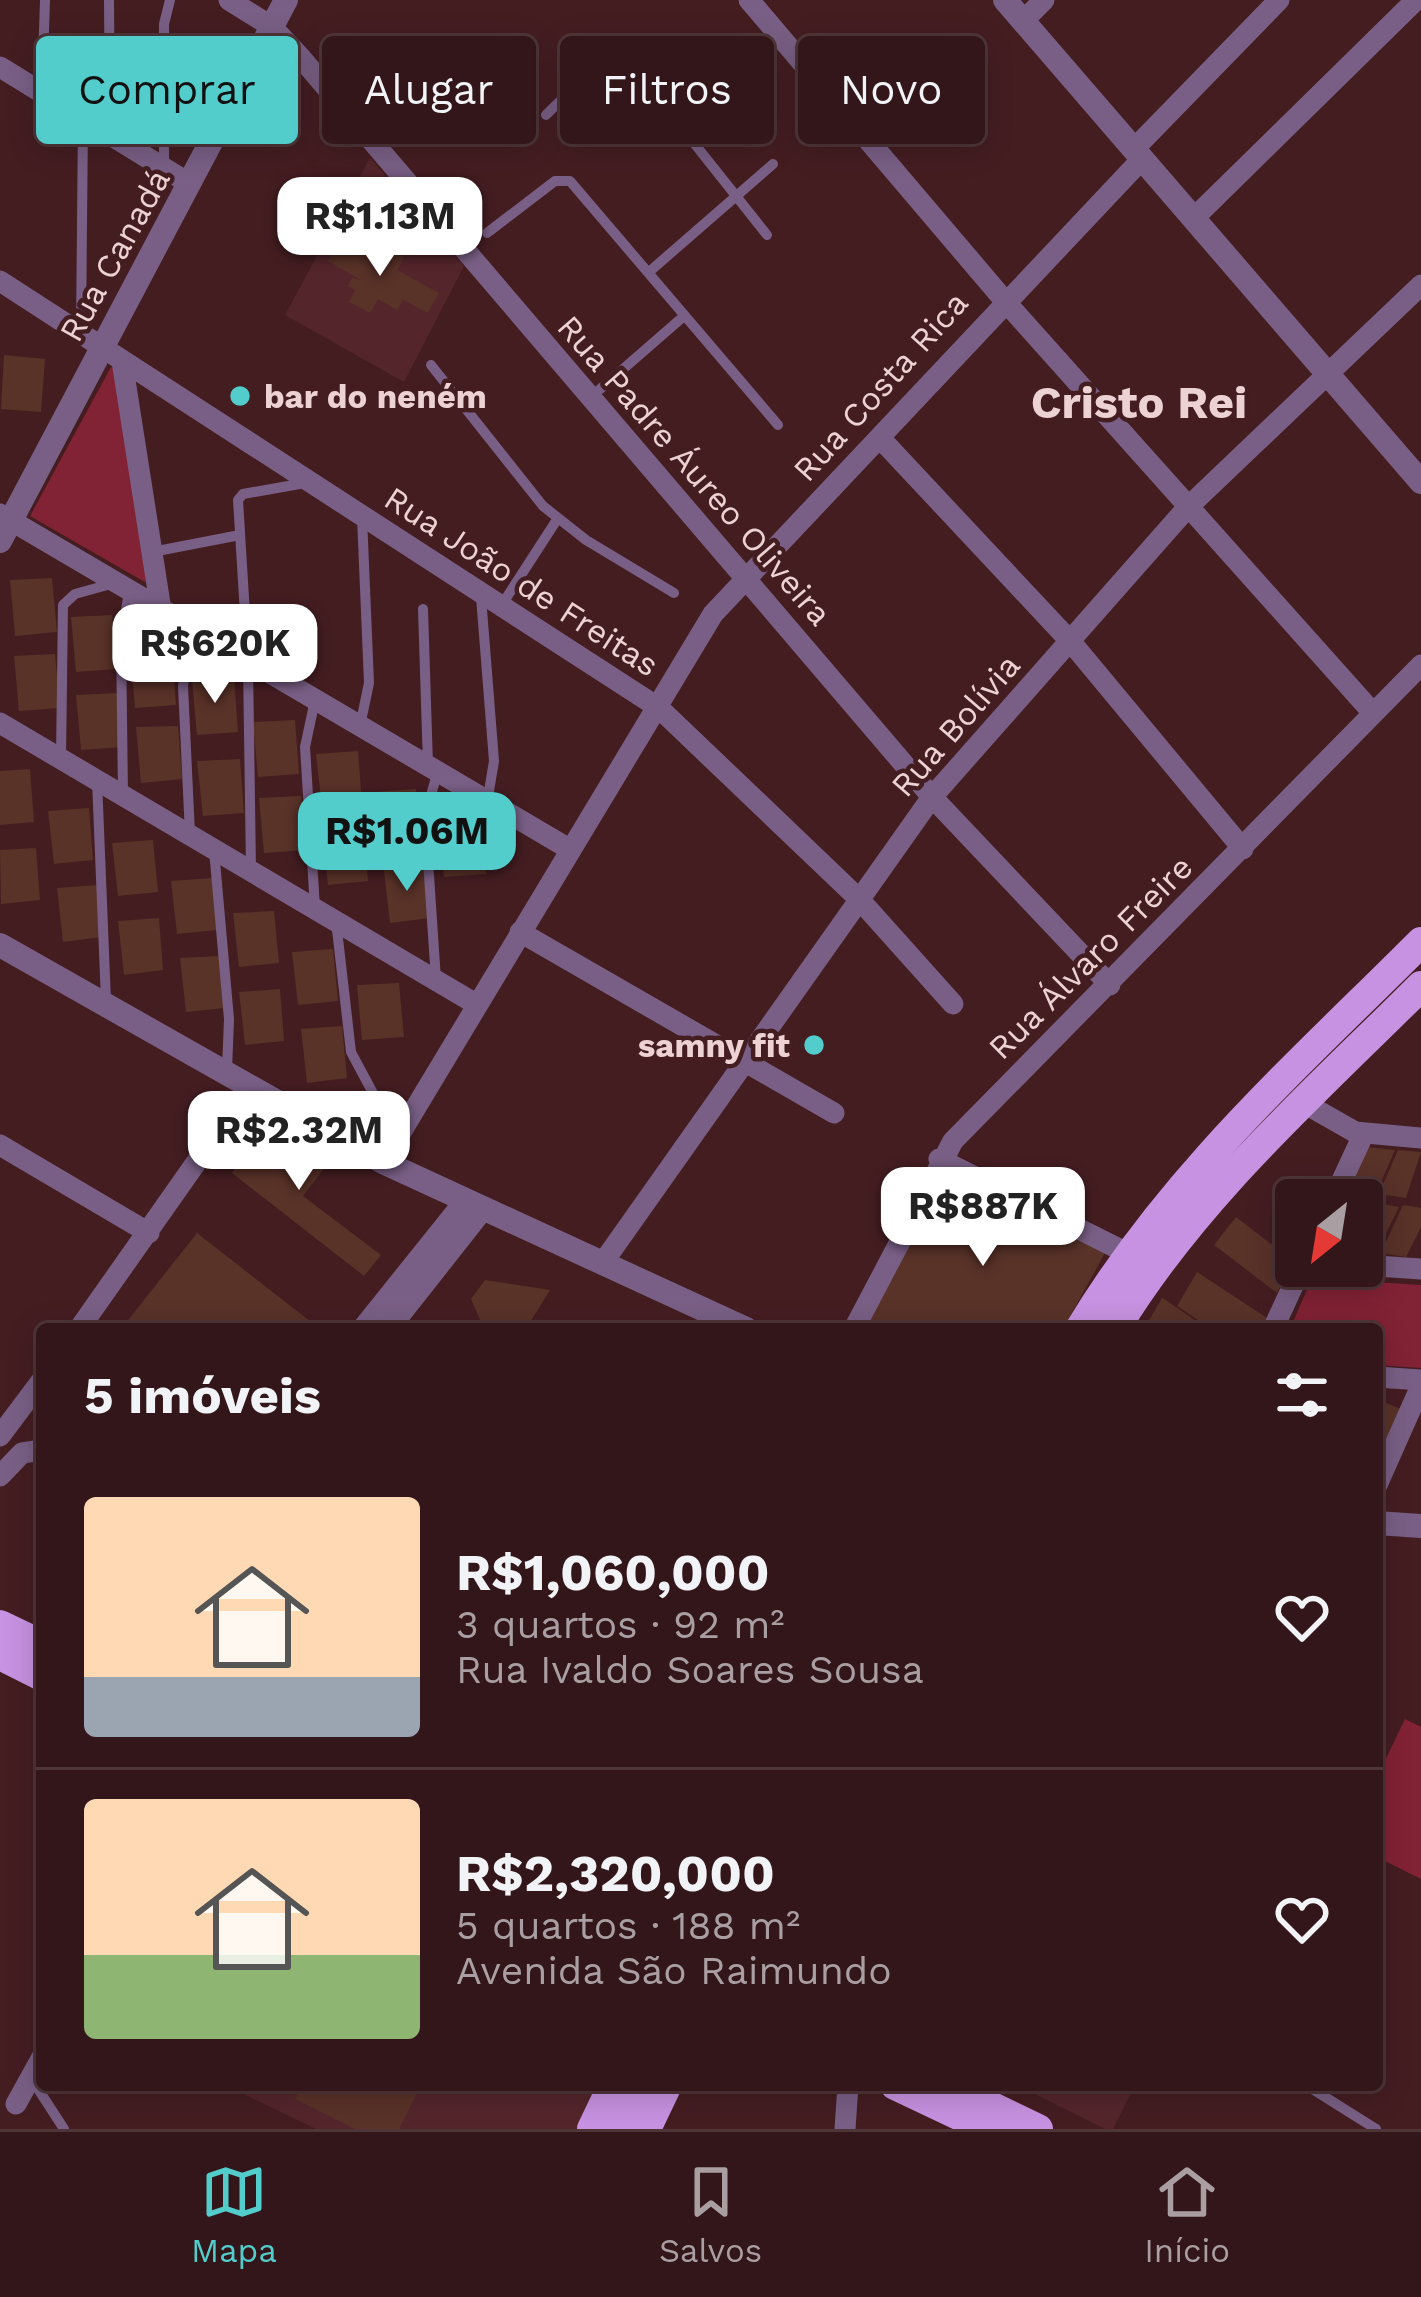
<!DOCTYPE html>
<html lang="pt">
<meta charset="utf-8">
<style>
:root{--surface:#331619;--page:#3e2326;--text:#f1f3f6;--muted:#a99fa2;--line:#4e3538;--accent:#52cdcc}
body{margin:0;font-family:"Work Sans",sans-serif;background:var(--page);color:var(--text);height:100vh;display:flex;flex-direction:column;font-size:45px;white-space:nowrap}
*{box-sizing:border-box;margin:0}
p{font-size:39px;color:var(--muted)}
.icon{flex:none;width:66px;height:66px;fill:none;stroke:currentColor;stroke-width:2;stroke-linecap:round;stroke-linejoin:round}
.map{position:relative;flex:1;overflow:hidden}
.drawer{position:absolute;left:36px;top:1323px;width:1347px;height:768px;display:flex;flex-direction:column;background:var(--surface);border-radius:12px;box-shadow:0 6px 30px #0003,0 0 0 3px var(--line)}
.drawer>*{flex:none}
.hud{position:absolute;left:36px;top:36px;width:1350px;height:108px;display:flex;gap:24px}
.needle{width:78px;rotate:210deg}
.buttons{position:absolute;left:1275px;top:1179px;display:grid;gap:24px}
.buttons a{display:grid;place-items:center;width:108px;height:108px;border-radius:12px;background:var(--surface);box-shadow:0 6px 30px #0003,0 0 0 3px var(--line);font-size:60px}
.price{position:absolute;translate:-50% -102px;padding:0 27px;border-radius:24px;background:#fff;color:#222;font-size:39px;line-height:78px;filter:drop-shadow(0 3px 6px #0008)}
.price::after{content:'';position:absolute;left:50%;top:72px;width:36px;height:27px;margin-left:-18px;background:inherit;clip-path:polygon(0 0,100% 0,50% 100%)}
.price.current{background:var(--accent);color:#111}
ul{padding:0;list-style:none}
li{display:flex;align-items:center;gap:36px;height:300px;padding:0 48px}
li+li{border-top:3px solid var(--line)}
li span{display:grid;place-items:center;flex:none;width:336px;height:240px;border-radius:12px;color:#555}
li>.icon{margin-inline-start:auto}
span .icon{width:144px;height:144px;fill:#fffc;stroke-width:1}
li b{font-size:51px}
h2{display:flex;justify-content:space-between;align-items:center;height:144px;padding:0 48px;font-size:51px}
.tag{padding:0 42px;border-radius:12px;background:var(--surface);box-shadow:0 6px 30px #0003,0 0 0 3px var(--line);font-size:42px;line-height:108px}
.tag.current{background:var(--accent);color:#111}
.tabs{display:flex;justify-content:space-around;align-items:center;height:168px;border-top:3px solid var(--line);background:var(--surface);font-size:33px;color:var(--muted)}
.tabs a{display:grid;justify-items:center;gap:6px}
.tabs .current{color:var(--accent)}
.map>svg:first-child{display:block}
.built{fill:#54262c}
.green{fill:#822235}
.building{fill:#593228}
.lines{fill:none;stroke-linecap:round;stroke-linejoin:round}
.service{stroke:#795f85;stroke-width:10}
.minor{stroke:#795f85;stroke-width:21}
.tertiary{stroke:#795f85;stroke-width:24}
.primary{stroke:#c792e1;stroke-width:30}
.poi-dot{fill:#52cdcc;stroke:#441d21;stroke-width:4.5}
.labels{text-anchor:middle;stroke-width:9;stroke-linejoin:round;paint-order:stroke}
.street-label{font-size:33px;fill:#edd2d4;stroke:#441d21}
.poi-label{font-size:33px;font-weight:bold;fill:#edd2d4;stroke:#441d21;text-anchor:start}
.district-label{font-size:45px;font-weight:bold;fill:#edd2d4;stroke:#441d21}
</style>
<div class="map">
<svg width="1421" height="2129" viewBox="0 0 1421 2129">
<rect width="100%" height="100%" fill="#441d21"/>
<path class="built" d="M370,158L464,266L404,382L285,315Z
M225,2085H599L578,2129H316Z
M1017,2085H1135L1113,2129H1105Z"/>
<path class="green" d="M111,367L119,370L150,585L30,516Z
M1312,1278L1421,1285V1368L1377,1365V1329H1290Z
M1405,1719L1421,1727V1879L1377,1857V1777Z"/>
<path class="building" d="M340,239L370,256L383,245L404,257L397,270L439,293L428,313L403,300L397,310L378,299L370,313L349,302L355,290L348,286L352,278L361,280L328,261Z
M4,355L45,359L41,412L1,409Z
M52,578L57,632L15,636L10,580Z
M112,615L117,669L76,672L71,617Z
M172,651L176,705L135,708L130,653Z
M55,654L60,708L19,711L14,656Z
M234,678L238,732L197,735L192,680Z
M118,693L123,747L81,750L76,695Z
M295,720L299,774L258,777L253,722Z
M178,726L182,779L141,783L136,727Z
M358,751L362,803L322,807L316,754Z
M240,759L244,813L203,816L197,761Z
M30,769L34,822L0,825V771Z
M416,789L421,841L381,845L375,792Z
M301,796L306,850L264,853L259,798Z
M89,808L93,860L54,864L48,811Z
M480,820L486,874L444,877L439,822Z
M363,829L368,881L328,885L322,832Z
M153,840L158,892L118,896L112,843Z
M36,848L40,900L1,904L0,850Z
M425,867L430,918L390,923L384,870Z
M212,878L217,930L177,934L171,881Z
M98,885L102,937L63,942L57,888Z
M274,911L279,963L239,967L233,913Z
M159,918L163,970L124,975L118,921Z
M333,949L338,1001L298,1005L292,952Z
M221,956L225,1008L186,1012L180,958Z
M399,983L404,1037L362,1040L357,985Z
M280,989L284,1041L245,1045L239,992Z
M342,1026L347,1078L307,1083L301,1029Z
M268,1123L329,1162L303,1196L381,1255L364,1276L232,1173Z
M1367,1147L1395,1150L1375,1196L1348,1192Z
M1398,1150L1421,1152L1406,1198L1379,1194Z
M942,1178L1105,1253L1063,1329L965,1324L962,1329H862Z
M1373,1202L1399,1207L1376,1254L1362,1252V1225Z
M1403,1205L1421,1208V1227L1406,1257L1381,1253Z
M1236,1217L1292,1260L1277,1293L1214,1245Z
M197,1233L320,1329H121Z
M1197,1272L1267,1318L1262,1329H1212L1177,1306Z
M485,1280L550,1290L526,1329H484L471,1299Z
M1162,1298L1166,1300L1207,1329H1144Z
M1377,1399L1403,1410L1388,1441L1377,1436Z
M302,2085H421L399,2129H355L295,2099Z"/>
<g class="lines">
<path class="service" d="M109,0L110,135
M42,93L45,0
M546,115C580,80 612,54 655,94L767,235
M164,166V24L170,0
M487,233L555,181H570L778,425
M649,272L773,164
M81,331L83,120
M431,365L543,506L586,540L674,593
M591,397L684,316
M152,552L240,535
M481,597L494,761L487,803
M501,606L558,518
M423,609L428,765
M315,700L305,747L315,908
M360,726L369,683L362,517
M61,757L63,605L75,594L111,584
M97,780L106,1001
M123,794L121,639L129,592
M190,834L183,686L192,628
M214,850L229,1019L227,1070
M251,870L248,663L238,500L243,494L305,483
M336,921L351,1052L397,1138
M436,980L425,816L437,774
M31,2078L64,2129
M1306,2085L1376,2129"/>
<path class="minor" d="M229,0L272,27L302,59L932,797L1110,985
M749,0L1004,300L1373,713
M1023,21L1044,0
M0,67L190,184
M1133,150L1279,0
M1195,217L1416,0
M0,281L659,708L859,899L953,1004
M122,361L161,610
M880,438L1071,642L1243,849
M0,514L571,850
M0,723L476,1004
M520,932L834,1113
M1304,1103L1355,1132L1421,1138
M0,1145L149,1233
M939,1159L1127,1253
M383,1162L713,614L1142,159
M1333,1200L1364,1133
M604,1261L932,797L1187,508L1421,285
M1362,1265L1421,1269
M79,1329L250,1086
M362,1329L463,1203
M389,1329L482,1211
M854,1329L953,1141L1421,665
M1273,1329L1302,1266
M1377,1377L1421,1380
M0,1436L42,1380
M0,1476L22,1453L42,1450
M1377,1485L1421,1386
M16,2104L42,2057
M845,2129L848,2085"/>
<path class="tertiary" d="M1005,0L1421,482
M0,541L286,0
M0,945L383,1162L746,1329
M1377,1523L1421,1526"/>
<path class="primary" d="M1080,1329C1172,1176 1296,1067 1421,942
M1115,1329C1196,1196 1312,1095 1421,986
M0,1625L42,1645
M0,1655L42,1676
M895,2085L988,2129
M947,2085L1038,2129
M592,2129L613,2085
M616,2129L637,2085
M646,2129L667,2085"/>
</g>
<g class="poi-dot">
<circle cx="240" cy="396" r="12"/>
<circle cx="814" cy="1045" r="12"/>
</g>
<g class="labels">
<g class="street-label">
<text transform="translate(114 255) rotate(-61)" y="12">Rua Canadá</text>
<text transform="translate(880 386) rotate(-48)" y="12">Rua Costa Rica</text>
<text transform="translate(695 470) rotate(49)" y="12">Rua Padre Áureo Oliveira</text>
<text transform="translate(522 581) rotate(33)" y="12">Rua João de Freitas</text>
<text transform="translate(955 725) rotate(-49)" y="12">Rua Bolívia</text>
<text transform="translate(1090 957) rotate(-45)" y="12">Rua Álvaro Freire</text>
</g>
<g class="poi-label">
<text x="264" y="408">bar do neném</text>
<text x="790" y="1057" text-anchor="end">samny fit</text>
</g>
<g class="district-label">
<text x="1139" y="418">Cristo Rei</text>
</g>
</g>
</svg>
<div class="buttons">
<a><svg class="needle" viewBox="-14 -14 28 28"><path d="M0-13l5 13h-10z" fill="#e53935"/><path d="M0 13l5-13h-10z" fill="#a99fa2"/></svg></a>
</div>
<b class="price" style="left:380px;top:279px">R$1.13M</b>
<b class="price" style="left:215px;top:706px">R$620K</b>
<b class="price current" style="left:407px;top:894px">R$1.06M</b>
<b class="price" style="left:299px;top:1193px">R$2.32M</b>
<b class="price" style="left:983px;top:1269px">R$887K</b>
<div class="hud">
<a class="tag current">Comprar</a>
<a class="tag">Alugar</a>
<a class="tag">Filtros</a>
<a class="tag">Novo</a>
</div>
<section class="drawer">
<h2>5 imóveis<svg class="icon" aria-label="filters" viewBox="0 0 24 24"><path d="M4 7h16M4 17h16"/><circle cx="9" cy="7" r="2"/><circle cx="15" cy="17" r="2"/></svg></h2>
<ul>
<li><span style="background:linear-gradient(#ffd9b3 75%,#9aa5b1 0)"><svg class="icon" aria-label="home" viewBox="0 0 24 24"><path d="M3 11l9-7 9 7M6 9v11h12V9"/></svg></span><div><b>R$1,060,000</b><p>3 quartos · 92 m²</p><p>Rua Ivaldo Soares Sousa</p></div><svg class="icon" aria-label="heart" viewBox="0 0 24 24"><path d="M12 20l-8-8c-3-5 5-10 8-4 3-6 11-1 8 4z"/></svg></li>
<li><span style="background:linear-gradient(#ffd9b3 65%,#8fb573 0)"><svg class="icon" aria-label="home" viewBox="0 0 24 24"><path d="M3 11l9-7 9 7M6 9v11h12V9"/></svg></span><div><b>R$2,320,000</b><p>5 quartos · 188 m²</p><p>Avenida São Raimundo</p></div><svg class="icon" aria-label="heart" viewBox="0 0 24 24"><path d="M12 20l-8-8c-3-5 5-10 8-4 3-6 11-1 8 4z"/></svg></li>
</ul>
</section>
</div>
<nav class="tabs">
<a class="current"><svg class="icon" aria-label="map" viewBox="0 0 24 24"><path d="M3 6l6-2 6 2 6-2v14l-6 2-6-2-6 2zM9 4v14M15 6v14"/></svg>Mapa</a>
<a><svg class="icon" aria-label="saved" viewBox="0 0 24 24"><path d="M7 4h10v16l-5-4-5 4z"/></svg>Salvos</a>
<a><svg class="icon" aria-label="home" viewBox="0 0 24 24"><path d="M3 11l9-7 9 7M6 9v11h12V9"/></svg>Início</a>
</nav>
